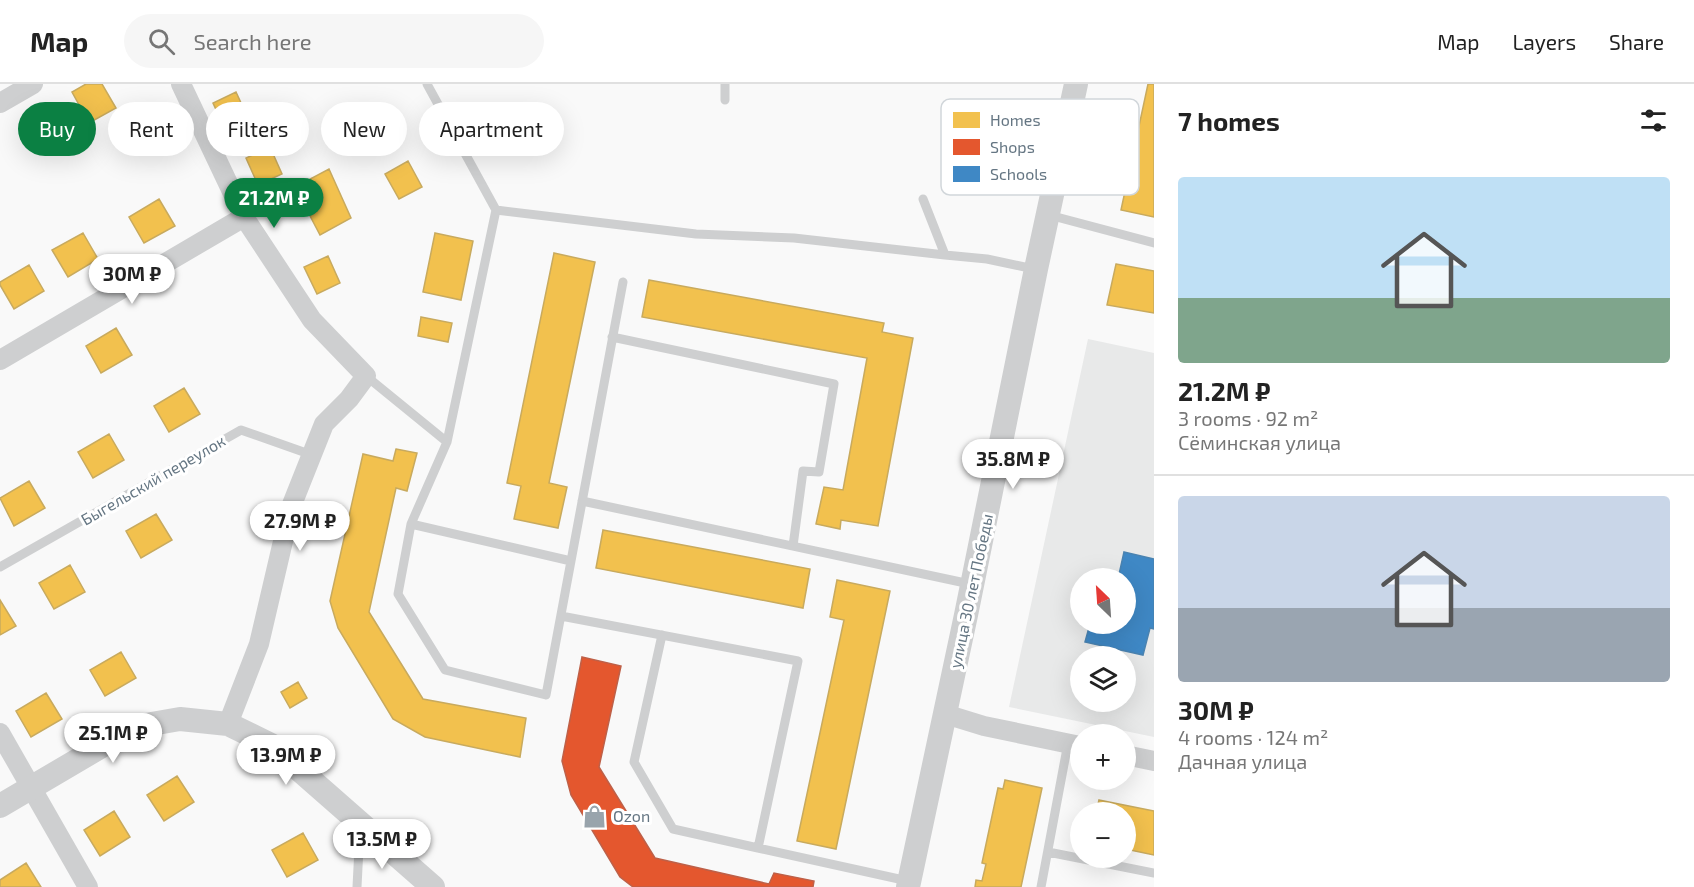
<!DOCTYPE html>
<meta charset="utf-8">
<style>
:root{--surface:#fff;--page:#f6f6f6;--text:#222;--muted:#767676;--line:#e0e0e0;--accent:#0b8043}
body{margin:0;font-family:"Exo 2",sans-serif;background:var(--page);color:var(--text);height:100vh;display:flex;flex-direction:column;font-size:22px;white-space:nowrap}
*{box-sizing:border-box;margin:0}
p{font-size:20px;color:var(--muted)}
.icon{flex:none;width:33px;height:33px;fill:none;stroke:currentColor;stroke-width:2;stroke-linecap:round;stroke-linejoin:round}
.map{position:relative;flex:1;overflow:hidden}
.sheet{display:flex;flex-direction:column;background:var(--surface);width:540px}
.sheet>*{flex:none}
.hud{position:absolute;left:18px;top:18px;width:570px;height:54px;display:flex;gap:12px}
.needle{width:39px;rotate:335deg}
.fabs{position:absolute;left:1070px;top:484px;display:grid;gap:12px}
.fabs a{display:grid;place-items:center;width:66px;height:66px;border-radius:50%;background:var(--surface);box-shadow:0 6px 24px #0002;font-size:30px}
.price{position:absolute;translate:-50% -51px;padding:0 14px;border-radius:21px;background:#fff;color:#222;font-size:20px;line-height:39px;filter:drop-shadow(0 2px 3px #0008)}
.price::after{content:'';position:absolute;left:50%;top:36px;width:18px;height:14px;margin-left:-9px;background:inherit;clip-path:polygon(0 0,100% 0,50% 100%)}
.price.current{background:var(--accent);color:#fff}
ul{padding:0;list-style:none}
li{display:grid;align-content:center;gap:12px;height:318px;padding:0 24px}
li+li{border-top:2px solid var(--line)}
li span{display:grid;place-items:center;height:186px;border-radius:6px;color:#555}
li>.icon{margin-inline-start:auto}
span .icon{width:108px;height:108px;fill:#fffc;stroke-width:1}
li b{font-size:26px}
h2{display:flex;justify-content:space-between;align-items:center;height:72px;padding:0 24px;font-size:26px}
.tag{padding:0 21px;border-radius:27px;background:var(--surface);box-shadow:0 6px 24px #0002;font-size:21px;line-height:54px}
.tag.current{background:var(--accent);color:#fff}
header{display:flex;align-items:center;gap:36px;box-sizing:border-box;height:84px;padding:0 30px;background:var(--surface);border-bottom:2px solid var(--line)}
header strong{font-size:28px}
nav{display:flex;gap:33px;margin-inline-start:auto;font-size:21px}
.search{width:420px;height:54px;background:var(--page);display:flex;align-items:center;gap:15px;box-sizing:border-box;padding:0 21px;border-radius:33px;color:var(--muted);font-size:22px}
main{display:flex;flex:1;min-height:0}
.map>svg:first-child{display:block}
.built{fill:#e8e9e9;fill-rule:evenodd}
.homes{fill:#f2c14e;stroke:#c8aa5e;stroke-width:1.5}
.shops{fill:#e4572e;stroke:#be6048;stroke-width:1.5}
.schools{fill:#3f88c5;stroke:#4a83b1;stroke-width:1.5}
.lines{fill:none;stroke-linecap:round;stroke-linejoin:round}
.service{stroke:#cecfd0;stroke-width:9}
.minor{stroke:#cecfd0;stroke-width:20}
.tertiary{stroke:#cecfd0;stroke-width:24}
.labels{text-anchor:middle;stroke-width:6;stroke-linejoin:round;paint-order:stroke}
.street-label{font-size:16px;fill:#657683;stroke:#fff}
.poi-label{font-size:16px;fill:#657683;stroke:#fff;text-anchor:start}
.key{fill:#fff;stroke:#d1d6da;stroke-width:1.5}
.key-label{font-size:16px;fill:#657683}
</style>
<header>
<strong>Map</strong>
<div class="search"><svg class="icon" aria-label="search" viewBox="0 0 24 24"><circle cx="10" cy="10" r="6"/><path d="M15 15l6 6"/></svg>Search here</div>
<nav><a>Map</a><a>Layers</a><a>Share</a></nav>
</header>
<main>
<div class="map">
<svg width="1154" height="803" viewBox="0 0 1154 803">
<rect width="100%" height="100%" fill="#f9f9f9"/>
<path class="built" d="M1088,255L1154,269V653L1009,623ZM1080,495H1125V540H1080ZM1080,573H1125V618H1080Z"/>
<path class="homes" d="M86,0H102L116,24L89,39L72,8Z
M1148,0H1154V133L1121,126Z
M236,8L248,34L225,45L213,19Z
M381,22L395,48L372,60L358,35Z
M270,63L282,90L258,101L246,74Z
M408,77L422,103L399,115L385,90Z
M329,85L351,134L320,151L295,103Z
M159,115L175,142L144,159L129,133Z
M83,149L98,175L68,193L52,166Z
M435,149L473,157L461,216L423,208Z
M554,169L595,178L549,399L567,403L558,444L514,435L521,402L507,399Z
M328,172L340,199L317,210L304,183Z
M1116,180L1154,187V229L1107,221Z
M29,181L44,207L14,225L0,201V198Z
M649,196L884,239L882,248L913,254L878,442L841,436L840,445L816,440L824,403L843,406L867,274L642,233Z
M421,233L452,239L448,258L418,252Z
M116,244L132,271L101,289L86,262Z
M184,304L200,330L169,348L154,322Z
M109,350L124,376L93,394L78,368Z
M396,365L417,369L407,407L396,404L369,528L423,615L526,634L520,673L425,653L393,635L338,544L330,517L363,370L393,377Z
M29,397L45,424L14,442L0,414Z
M156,430L172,456L141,474L126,447Z
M603,446L810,485L803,524L596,484Z
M70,481L85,508L54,525L39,499Z
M837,496L890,507L836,765L797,757L844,536L830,533Z
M0,516L16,542L0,551Z
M121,568L136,594L105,612L90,586Z
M298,598L307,614L290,624L281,608Z
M46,609L62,635L31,653L16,627Z
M177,692L194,718L164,737L147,711Z
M1005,696L1042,704L1021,803H975L976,796L982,797L986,780L982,779L998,704L1003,705Z
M1099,716L1154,727V771L1125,765V729H1096Z
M114,727L130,753L100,772L84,746Z
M303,749L318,776L287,793L272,766Z
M26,779L41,803H0V796Z"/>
<path class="shops" d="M582,573L621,582L599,683L655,774L769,800L774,789L814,797L813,803H633L620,793L571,711L562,677Z"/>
<path class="schools" d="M1124,468L1154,475V545L1150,544L1143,571L1085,558L1090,540H1125L1126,497L1125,495H1118Z"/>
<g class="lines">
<path class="service" d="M427,0L496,126
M725,0V16
M923,115L945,171L987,175L1034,185
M496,126L696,150L794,154L945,171
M1049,131L1154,159
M612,253L834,300L819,388L803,387L793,462
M366,292L447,358L496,126
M582,417L970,500
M411,440L571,477L546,611L445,586L398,510L411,440L447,358
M571,477L623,198
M0,483L241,346L312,371
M561,532L798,577L758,764L673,745L634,678L662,551
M758,764L908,797
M1048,768L1154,789
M357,803L360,744
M1041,803L1068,659"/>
<path class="minor" d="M181,0L244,133L312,236L366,292L349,315L324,340L291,423L259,560L228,640
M0,19L33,0
M0,276L244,133
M945,630L984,642L1080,662
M0,649L88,803
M1125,671L1154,677"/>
<path class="tertiary" d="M0,722L134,643L180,635L228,640L271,661L433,803
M908,803L966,531L1036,185L1076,0"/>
</g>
<defs>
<symbol id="shop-bare" viewBox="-9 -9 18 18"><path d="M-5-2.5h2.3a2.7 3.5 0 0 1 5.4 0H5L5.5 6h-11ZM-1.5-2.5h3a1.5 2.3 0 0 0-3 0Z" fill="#99a4ac" stroke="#fff" stroke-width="2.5" paint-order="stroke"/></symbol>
</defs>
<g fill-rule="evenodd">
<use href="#shop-bare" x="578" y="716" width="33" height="33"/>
</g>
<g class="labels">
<g class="street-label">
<text transform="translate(153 396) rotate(-30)" y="6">Быгельский переулок</text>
<text transform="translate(971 507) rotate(-78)" y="6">улица 30 лет Победы</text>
</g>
<g class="poi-label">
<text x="613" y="738">Ozon</text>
</g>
</g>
<rect x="941" y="15" width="198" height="96" rx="9" class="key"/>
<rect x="953" y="28" width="27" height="16" fill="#f2c14e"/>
<rect x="953" y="55" width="27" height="16" fill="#e4572e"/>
<rect x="953" y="82" width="27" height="16" fill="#3f88c5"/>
<g class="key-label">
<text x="990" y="42">Homes</text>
<text x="990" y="69">Shops</text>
<text x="990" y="96">Schools</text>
</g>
</svg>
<div class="fabs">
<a><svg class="needle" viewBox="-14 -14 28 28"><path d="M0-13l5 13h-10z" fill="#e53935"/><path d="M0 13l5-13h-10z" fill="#767676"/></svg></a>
<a><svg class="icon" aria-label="layers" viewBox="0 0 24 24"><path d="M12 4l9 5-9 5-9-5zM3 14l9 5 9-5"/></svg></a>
<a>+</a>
<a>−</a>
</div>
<b class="price current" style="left:274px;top:145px">21.2M ₽</b>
<b class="price" style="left:132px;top:221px">30M ₽</b>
<b class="price" style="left:1013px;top:406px">35.8M ₽</b>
<b class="price" style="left:300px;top:468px">27.9M ₽</b>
<b class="price" style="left:113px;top:680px">25.1M ₽</b>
<b class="price" style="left:286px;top:702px">13.9M ₽</b>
<b class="price" style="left:382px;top:786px">13.5M ₽</b>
<div class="hud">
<a class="tag current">Buy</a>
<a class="tag">Rent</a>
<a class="tag">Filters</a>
<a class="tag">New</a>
<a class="tag">Apartment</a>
</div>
</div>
<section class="sheet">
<h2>7 homes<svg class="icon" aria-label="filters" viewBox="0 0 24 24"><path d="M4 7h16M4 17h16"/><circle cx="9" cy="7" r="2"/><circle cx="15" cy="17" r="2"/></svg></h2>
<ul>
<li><span style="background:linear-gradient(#bfe0f5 65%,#7fa58c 0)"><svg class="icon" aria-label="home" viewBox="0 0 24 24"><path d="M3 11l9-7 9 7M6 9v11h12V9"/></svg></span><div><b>21.2M ₽</b><p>3 rooms · 92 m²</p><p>Сёминская улица</p></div></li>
<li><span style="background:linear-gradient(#c9d6e8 60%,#9aa5b1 0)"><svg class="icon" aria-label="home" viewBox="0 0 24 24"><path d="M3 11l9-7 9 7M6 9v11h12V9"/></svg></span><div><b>30M ₽</b><p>4 rooms · 124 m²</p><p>Дачная улица</p></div></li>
</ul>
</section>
</main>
